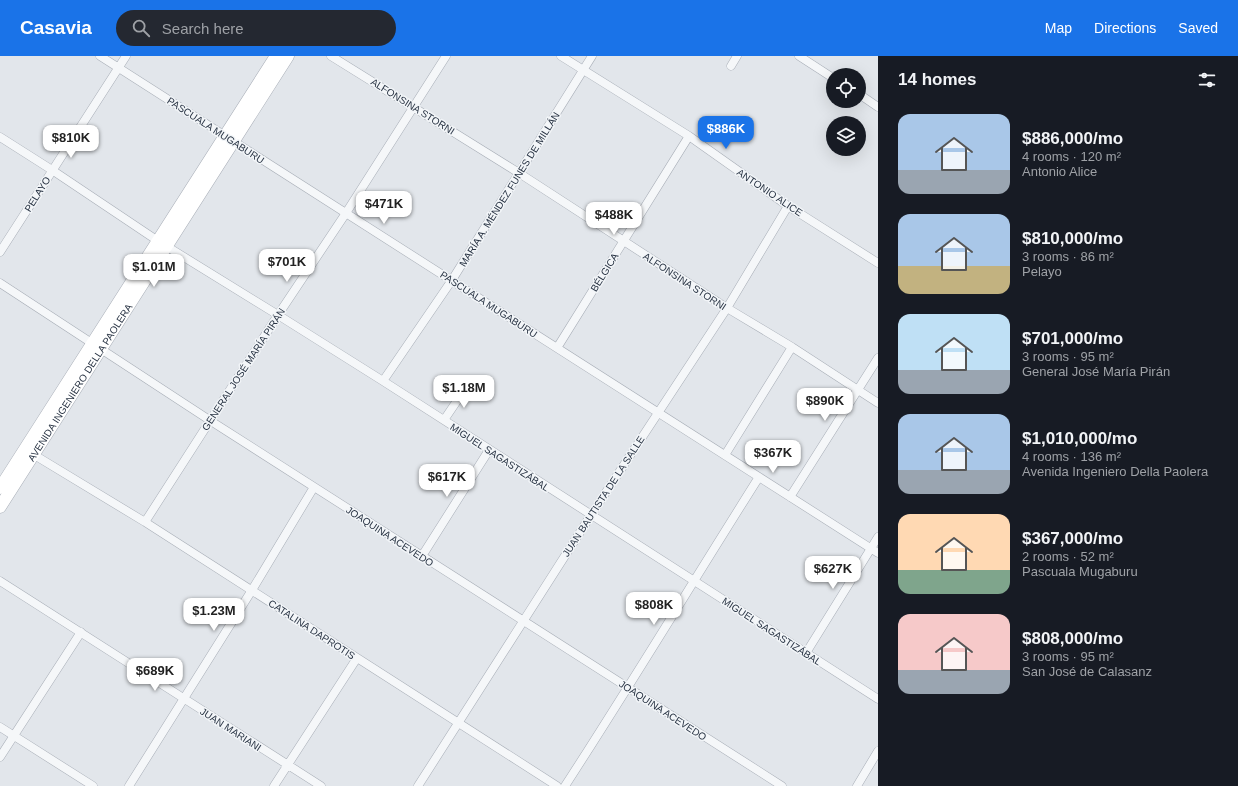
<!DOCTYPE html>
<meta charset="utf-8">
<style>
:root{--surface:#171b24;--page:#242831;--text:#f1f3f6;--muted:#9ea1a6;--accent:#1a73e8}
body{margin:0;font-family:Helvetica,sans-serif;background:var(--page);color:var(--text);height:100vh;display:flex;flex-direction:column;font-size:15px;white-space:nowrap}
*{box-sizing:border-box;margin:0}
p{font-size:13px;color:var(--muted)}
.icon{flex:none;width:22px;height:22px;fill:none;stroke:currentColor;stroke-width:2;stroke-linecap:round;stroke-linejoin:round}
.map{position:relative;flex:1;overflow:hidden}
.panel{display:flex;flex-direction:column;background:var(--surface);width:360px}
.panel>*{flex:none}
.buttons{position:absolute;left:826px;top:12px;display:grid;gap:8px}
.buttons a{display:grid;place-items:center;width:40px;height:40px;border-radius:50%;background:var(--surface);box-shadow:0 4px 16px #0002;font-size:20px}
.price{position:absolute;translate:-50% -34px;padding:0 9px;border-radius:8px;background:#fff;color:#222;font-size:13px;line-height:26px;filter:drop-shadow(0 1px 2px #0008)}
.price::after{content:'';position:absolute;left:50%;top:24px;width:12px;height:9px;margin-left:-6px;background:inherit;clip-path:polygon(0 0,100% 0,50% 100%)}
.price.selected{background:var(--accent);color:#fff}
ul{padding:0;list-style:none}
li{display:flex;align-items:center;gap:12px;height:100px;padding:0 20px}
li span{display:grid;place-items:center;flex:none;width:112px;height:80px;border-radius:12px;color:#555}
li>.icon{margin-inline-start:auto}
span .icon{width:48px;height:48px;fill:#fffc;stroke-width:1}
li b{font-size:17px}
h2{display:flex;justify-content:space-between;align-items:center;height:48px;padding:0 20px;font-size:17px}
header{display:flex;align-items:center;gap:24px;box-sizing:border-box;height:56px;padding:0 20px;background:var(--accent);color:#fff}
header strong{font-size:19px}
nav{display:flex;gap:22px;margin-inline-start:auto;font-size:14px}
.search{width:280px;height:36px;background:var(--page);display:flex;align-items:center;gap:10px;box-sizing:border-box;padding:0 14px;border-radius:22px;color:var(--muted);font-size:15px}
main{display:flex;flex:1;min-height:0}
.map>svg:first-child{display:block}
.lines{fill:none;stroke-linecap:round;stroke-linejoin:round}
.minor-casing{stroke:#a7adb6;stroke-width:9}
.secondary-casing{stroke:#a7adb6;stroke-width:13}
.minor{stroke:#f5f7f9;stroke-width:8}
.secondary{stroke:#fff;stroke-width:12}
.labels{text-anchor:middle;stroke-width:3;stroke-linejoin:round;paint-order:stroke}
.street-label{font-size:10px;fill:#293444;stroke:#f2f5f8}
</style>
<header>
<strong>Casavia</strong>
<div class="search"><svg class="icon" aria-label="search" viewBox="0 0 24 24"><circle cx="10" cy="10" r="6"/><path d="M15 15l6 6"/></svg>Search here</div>
<nav><a>Map</a><a>Directions</a><a>Saved</a></nav>
</header>
<main>
<div class="map">
<svg width="878" height="730" viewBox="0 0 878 730">
<rect width="100%" height="100%" fill="#e2e6eb"/>
<g class="lines">
<defs>
<path id="minor" d="M100,0L878,497
M331,0L519,117L727,252L792,291L878,347
M561,0L689,80L788,150L878,207
M799,0L833,22
M731,10L737,0
M859,38L878,51
M0,81L52,114L158,185L278,259L383,325L878,643
M0,196L126,0
M0,227L214,367L782,730
M557,292L689,80
M383,325L452,224L592,0
M444,364L467,330
M31,397L145,466L557,730
M725,399L792,291
M790,441L878,302
M145,466L278,259L346,157L446,0
M422,500L489,394
M0,525L321,730
M806,597L878,481
M0,671L93,730
M0,701L81,576
M129,730L252,534L314,431
M274,730L357,602
M418,730L591,459L727,252L788,150
M565,730C631,628 694,524 759,421
M857,730L878,695"/>
<g id="secondary">
<path d="M0,432L276,0"/>
<path id="s1" d="M0,451L288,0"/>
</g>
</defs>
<use href="#minor" class="minor-casing"/>
<use href="#secondary" class="secondary-casing"/>
<use href="#minor" class="minor"/>
<use href="#secondary" class="secondary"/>
</g>
<g class="labels">
<g class="street-label">
<text transform="translate(413 50) rotate(32)" y="4">ALFONSINA STORNI</text>
<text transform="translate(216 74) rotate(33)" y="4">PASCUALA MUGABURU</text>
<text transform="translate(509 133) rotate(-58)" y="4">MARÍA A. MÉNDEZ FUNES DE MILLÁN</text>
<text transform="translate(770 136) rotate(34)" y="4">ANTONIO ALICE</text>
<text transform="translate(37 138) rotate(-58)" y="4">PELAYO</text>
<text transform="translate(604 216) rotate(-58)" y="4">BÉLGICA</text>
<text transform="translate(685 225) rotate(33)" y="4">ALFONSINA STORNI</text>
<text transform="translate(489 248) rotate(33)" y="4">PASCUALA MUGABURU</text>
<text transform="translate(243 313) rotate(-57)" y="4">GENERAL JOSÉ MARÍA PIRÁN</text>
<text dy="4" stroke="none"><textPath href="#s1" startOffset="148">AVENIDA INGENIERO DELLA PAOLERA</textPath></text>
<text transform="translate(500 401) rotate(33)" y="4">MIGUEL SAGASTIZÁBAL</text>
<text transform="translate(603 440) rotate(-57)" y="4">JUAN BAUTISTA DE LA SALLE</text>
<text transform="translate(390 480) rotate(33)" y="4">JOAQUINA ACEVEDO</text>
<text transform="translate(312 573) rotate(33)" y="4">CATALINA DAPROTIS</text>
<text transform="translate(772 575) rotate(33)" y="4">MIGUEL SAGASTIZÁBAL</text>
<text transform="translate(663 654) rotate(33)" y="4">JOAQUINA ACEVEDO</text>
<text transform="translate(231 673) rotate(33)" y="4">JUAN MARIANI</text>
</g>
</g>
</svg>
<div class="buttons">
<a><svg class="icon" aria-label="locate" viewBox="0 0 24 24"><circle cx="12" cy="12" r="6"/><path d="M12 2v4M12 18v4M2 12h4M18 12h4"/></svg></a>
<a><svg class="icon" aria-label="layers" viewBox="0 0 24 24"><path d="M12 4l9 5-9 5-9-5zM3 14l9 5 9-5"/></svg></a>
</div>
<b class="price selected" style="left:726px;top:94px">$886K</b>
<b class="price" style="left:71px;top:103px">$810K</b>
<b class="price" style="left:384px;top:169px">$471K</b>
<b class="price" style="left:614px;top:180px">$488K</b>
<b class="price" style="left:287px;top:227px">$701K</b>
<b class="price" style="left:154px;top:232px">$1.01M</b>
<b class="price" style="left:464px;top:353px">$1.18M</b>
<b class="price" style="left:825px;top:366px">$890K</b>
<b class="price" style="left:773px;top:418px">$367K</b>
<b class="price" style="left:447px;top:442px">$617K</b>
<b class="price" style="left:833px;top:534px">$627K</b>
<b class="price" style="left:654px;top:570px">$808K</b>
<b class="price" style="left:214px;top:576px">$1.23M</b>
<b class="price" style="left:155px;top:636px">$689K</b>
</div>
<section class="panel">
<h2>14 homes<svg class="icon" aria-label="filters" viewBox="0 0 24 24"><path d="M4 7h16M4 17h16"/><circle cx="9" cy="7" r="2"/><circle cx="15" cy="17" r="2"/></svg></h2>
<ul>
<li><span style="background:linear-gradient(#a9c7e8 70%,#9aa5b1 0)"><svg class="icon" aria-label="home" viewBox="0 0 24 24"><path d="M3 11l9-7 9 7M6 9v11h12V9"/></svg></span><div><b>$886,000/mo</b><p>4 rooms · 120 m²</p><p>Antonio Alice</p></div></li>
<li><span style="background:linear-gradient(#a9c7e8 65%,#c2b280 0)"><svg class="icon" aria-label="home" viewBox="0 0 24 24"><path d="M3 11l9-7 9 7M6 9v11h12V9"/></svg></span><div><b>$810,000/mo</b><p>3 rooms · 86 m²</p><p>Pelayo</p></div></li>
<li><span style="background:linear-gradient(#bfe0f5 70%,#9aa5b1 0)"><svg class="icon" aria-label="home" viewBox="0 0 24 24"><path d="M3 11l9-7 9 7M6 9v11h12V9"/></svg></span><div><b>$701,000/mo</b><p>3 rooms · 95 m²</p><p>General José María Pirán</p></div></li>
<li><span style="background:linear-gradient(#a9c7e8 70%,#9aa5b1 0)"><svg class="icon" aria-label="home" viewBox="0 0 24 24"><path d="M3 11l9-7 9 7M6 9v11h12V9"/></svg></span><div><b>$1,010,000/mo</b><p>4 rooms · 136 m²</p><p>Avenida Ingeniero Della Paolera</p></div></li>
<li><span style="background:linear-gradient(#ffd9b3 70%,#7fa58c 0)"><svg class="icon" aria-label="home" viewBox="0 0 24 24"><path d="M3 11l9-7 9 7M6 9v11h12V9"/></svg></span><div><b>$367,000/mo</b><p>2 rooms · 52 m²</p><p>Pascuala Mugaburu</p></div></li>
<li><span style="background:linear-gradient(#f6c9c9 70%,#9aa5b1 0)"><svg class="icon" aria-label="home" viewBox="0 0 24 24"><path d="M3 11l9-7 9 7M6 9v11h12V9"/></svg></span><div><b>$808,000/mo</b><p>3 rooms · 95 m²</p><p>San José de Calasanz</p></div></li>
</ul>
</section>
</main>
